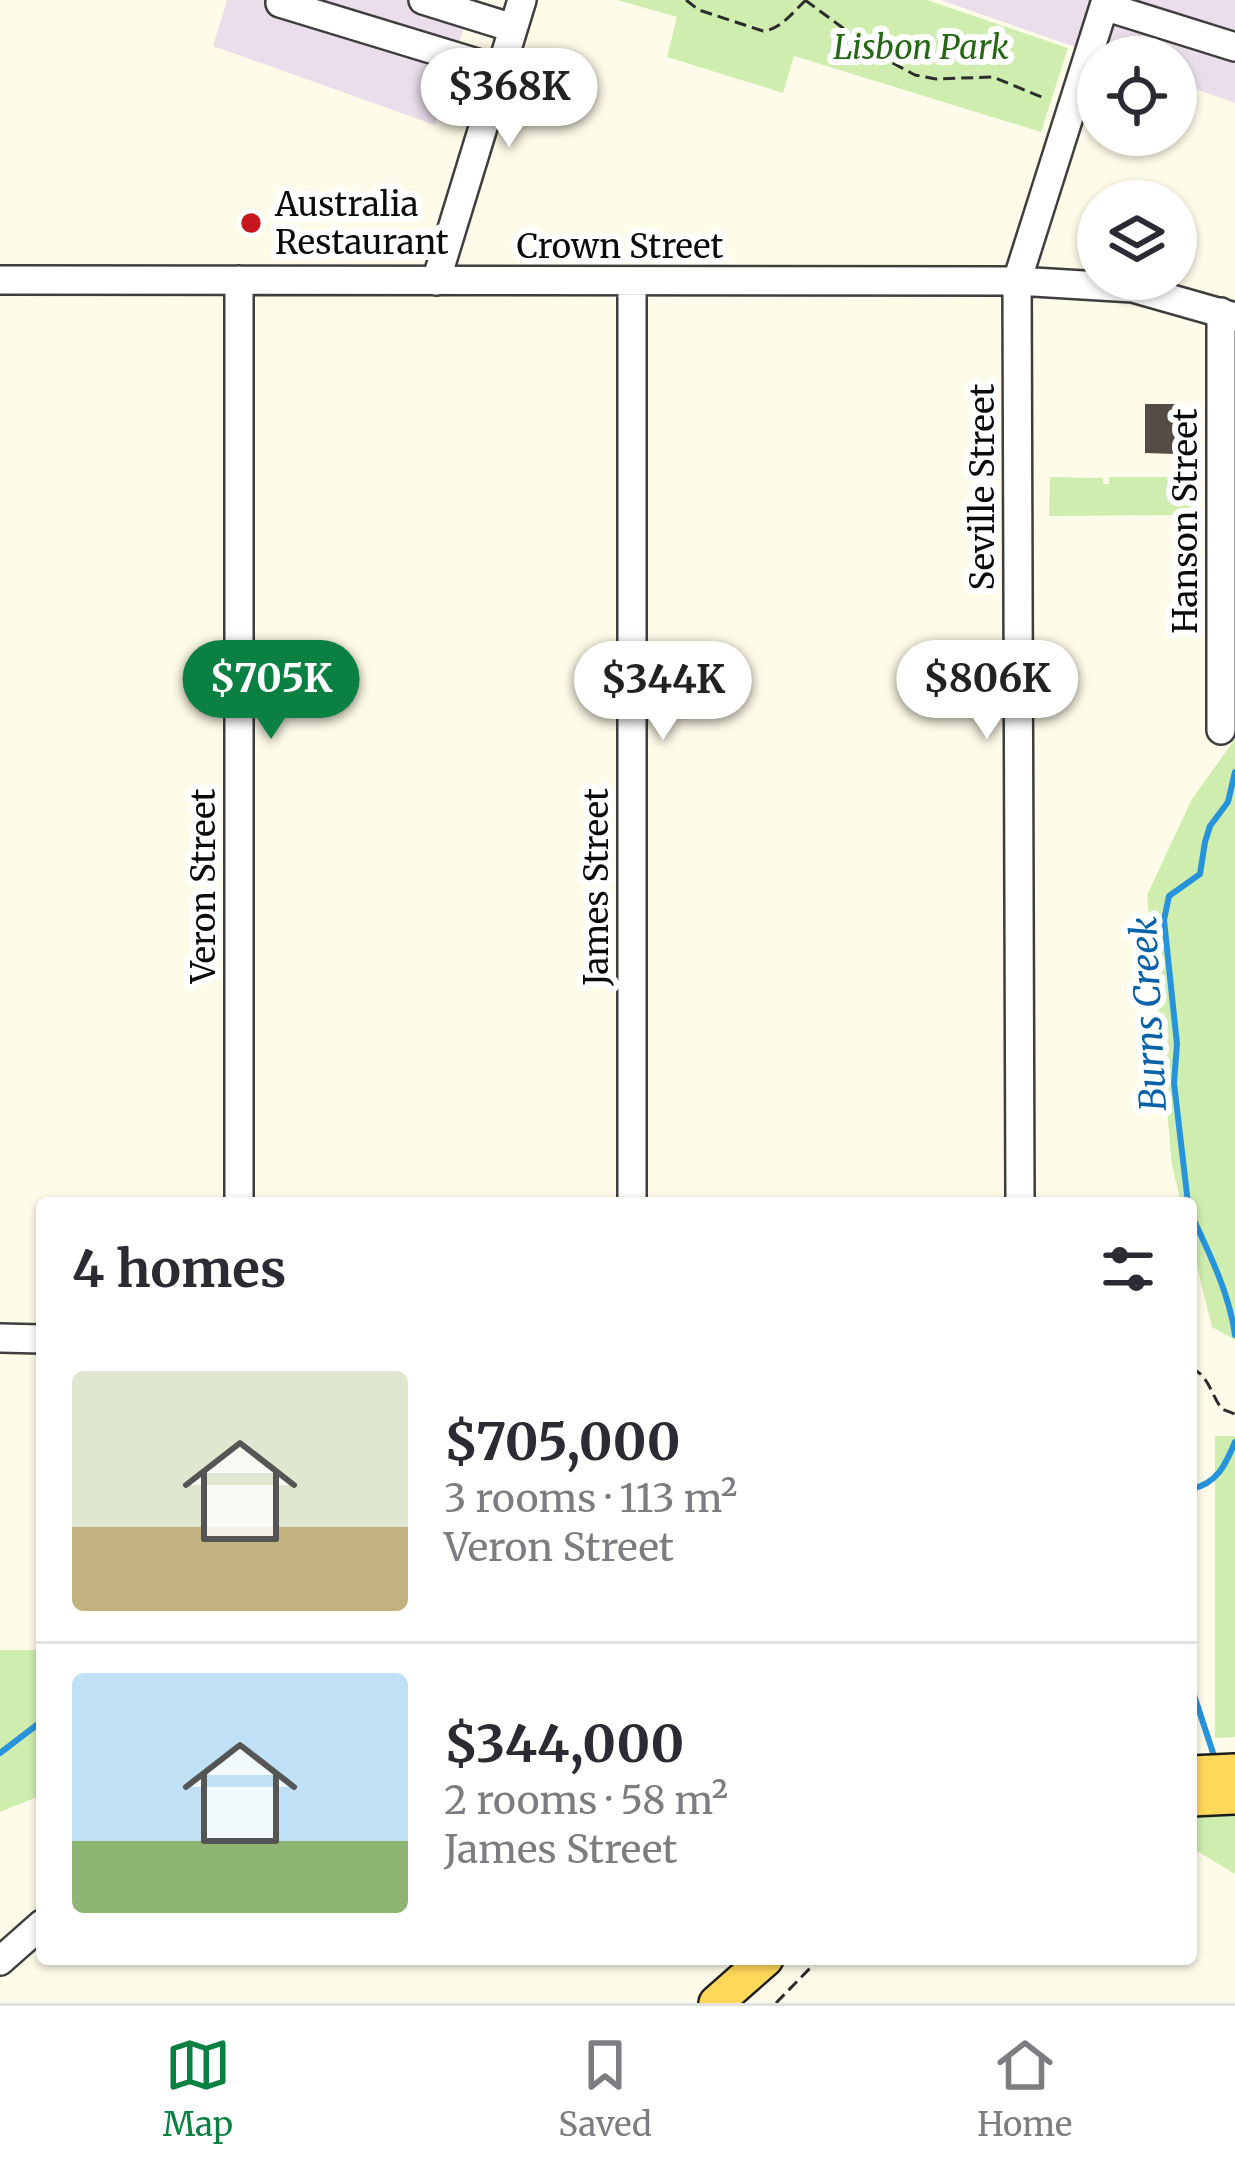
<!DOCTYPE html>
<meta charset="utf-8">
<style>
:root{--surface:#fff;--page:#f2f2f3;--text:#2b2b33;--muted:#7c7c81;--line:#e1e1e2;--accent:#0b8043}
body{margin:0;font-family:Merriweather,serif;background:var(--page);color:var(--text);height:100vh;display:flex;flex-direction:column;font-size:45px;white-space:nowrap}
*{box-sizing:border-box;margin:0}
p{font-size:39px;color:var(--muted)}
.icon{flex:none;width:66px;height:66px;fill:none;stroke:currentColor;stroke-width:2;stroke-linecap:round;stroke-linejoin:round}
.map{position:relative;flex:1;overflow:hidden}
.sheet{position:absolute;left:36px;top:1197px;width:1161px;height:768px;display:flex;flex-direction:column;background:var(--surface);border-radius:12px;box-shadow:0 3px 9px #0004}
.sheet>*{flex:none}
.controls{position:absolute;left:1077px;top:36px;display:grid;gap:24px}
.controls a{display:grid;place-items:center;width:120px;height:120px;border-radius:50%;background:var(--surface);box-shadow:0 3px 9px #0004;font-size:60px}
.price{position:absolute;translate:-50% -102px;padding:0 27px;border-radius:42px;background:#fff;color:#222;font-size:39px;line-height:78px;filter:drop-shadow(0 3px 6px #0008)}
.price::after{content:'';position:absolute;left:50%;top:72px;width:36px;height:27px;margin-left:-18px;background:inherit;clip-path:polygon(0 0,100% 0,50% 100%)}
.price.current{background:var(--accent);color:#fff}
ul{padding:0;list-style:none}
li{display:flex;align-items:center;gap:36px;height:300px;padding:0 36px}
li+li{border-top:3px solid var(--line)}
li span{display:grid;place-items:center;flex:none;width:336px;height:240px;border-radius:12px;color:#555}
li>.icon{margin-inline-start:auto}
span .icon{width:144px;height:144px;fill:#fffc;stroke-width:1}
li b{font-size:51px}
h2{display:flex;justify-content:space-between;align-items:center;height:144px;padding:0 36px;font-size:51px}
.tab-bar{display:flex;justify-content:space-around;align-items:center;height:168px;border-top:3px solid var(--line);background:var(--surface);font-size:33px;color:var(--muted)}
.tab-bar a{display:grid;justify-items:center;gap:6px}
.tab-bar .current{color:var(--accent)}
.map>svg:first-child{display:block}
.industrial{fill:#eadeeb}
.green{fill:#cfedaf}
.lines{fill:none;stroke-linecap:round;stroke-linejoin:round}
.stream{stroke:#2793db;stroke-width:6}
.building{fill:#554c46}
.minor-casing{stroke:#3e3e3e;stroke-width:32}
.major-casing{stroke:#1c1c1c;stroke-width:38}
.path{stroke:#2d2d2d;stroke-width:3;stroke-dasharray:12 6;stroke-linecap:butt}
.minor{stroke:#fff;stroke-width:27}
.major{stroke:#ffd759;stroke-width:33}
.poi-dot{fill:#c8161e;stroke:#fff;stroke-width:4.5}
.labels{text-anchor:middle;stroke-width:12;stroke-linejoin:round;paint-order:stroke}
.park-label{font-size:33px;font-style:italic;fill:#276816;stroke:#fff}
.poi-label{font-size:33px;fill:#0b0b0b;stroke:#fff;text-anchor:start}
.street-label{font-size:33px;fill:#0b0b0b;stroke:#fff}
.water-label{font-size:36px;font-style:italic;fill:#0962a8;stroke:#fff}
</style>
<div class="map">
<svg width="1235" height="2003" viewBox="0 0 1235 2003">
<rect width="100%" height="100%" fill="#fffbe9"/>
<path class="industrial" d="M227,0H472L435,125L213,46Z
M940,0H1235V103L1176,82V57H1104Z"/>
<path class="green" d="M617,0H927L1068,48L1041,132L794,56L783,93L667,57L677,17Z
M1050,477L1103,478V484H1109V477H1196V515L1049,516Z
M1235,739V1340L1212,1327L1191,1243V1203H1181L1172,1165L1147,895L1192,799Z
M1215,1436H1235V1737L1215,1738Z
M0,1650H42V1795L0,1812Z
M1235,1797V1874L1192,1848L1191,1841V1799Z"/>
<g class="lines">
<path class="stream" d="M1188,1203L1174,1083L1177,1044L1164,920L1169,896L1200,874L1205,842L1210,826L1228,802L1235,772
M1191,1214C1209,1253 1229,1292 1235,1335
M1191,1489C1217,1484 1226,1464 1235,1442
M1191,1686L1216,1762
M0,1753L42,1721"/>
</g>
<path class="building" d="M1145,404H1176V454L1145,453Z"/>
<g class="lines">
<defs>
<path id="minor" d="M281,0L280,3L500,70
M423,0L513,28
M1104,6L1235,47
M0,280L1017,281L1133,288L1235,317
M239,280V1203
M436,281L522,0
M1221,312V730
M632,1203V283
M1020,1203L1017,281L1106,0
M0,1338L42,1339
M0,1961L42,1924"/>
<path id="major" d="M1191,1773L1235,1771
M1191,1799L1235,1797
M716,2003L766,1959"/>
</defs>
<use href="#minor" class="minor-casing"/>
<use href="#major" class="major-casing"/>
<path class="path" d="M686,0L699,10L763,31C780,30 793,12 805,1
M805,0L885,59L915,75L936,79L993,77L1044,98
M1191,1368C1209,1375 1211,1395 1222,1409L1235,1414
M776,2003L819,1959"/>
<use href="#minor" class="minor"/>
<use href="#major" class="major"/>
</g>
<circle class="poi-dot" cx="251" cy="223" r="12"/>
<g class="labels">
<g class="park-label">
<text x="921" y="59">Lisbon Park</text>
</g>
<g class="poi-label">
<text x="275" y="216">Australia<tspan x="275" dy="38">Restaurant</tspan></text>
</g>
<g class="street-label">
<text x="620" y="258">Crown Street</text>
<text transform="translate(982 487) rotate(-90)" y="12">Seville Street</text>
<text transform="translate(1185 521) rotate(-90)" y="12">Hanson Street</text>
<text transform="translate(203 886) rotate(-90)" y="12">Veron Street</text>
<text transform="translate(596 887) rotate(-90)" y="12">James Street</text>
</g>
<g class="water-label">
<text transform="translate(1148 1014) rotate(-93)" y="13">Burns Creek</text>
</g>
</g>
</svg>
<div class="controls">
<a><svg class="icon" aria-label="locate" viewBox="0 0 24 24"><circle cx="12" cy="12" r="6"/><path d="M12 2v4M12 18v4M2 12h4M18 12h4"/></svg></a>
<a><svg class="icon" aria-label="layers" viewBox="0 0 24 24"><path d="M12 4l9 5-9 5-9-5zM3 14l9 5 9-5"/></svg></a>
</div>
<b class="price" style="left:509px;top:150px">$368K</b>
<b class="price current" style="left:271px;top:742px">$705K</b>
<b class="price" style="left:987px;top:742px">$806K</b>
<b class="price" style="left:663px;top:743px">$344K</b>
<section class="sheet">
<h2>4 homes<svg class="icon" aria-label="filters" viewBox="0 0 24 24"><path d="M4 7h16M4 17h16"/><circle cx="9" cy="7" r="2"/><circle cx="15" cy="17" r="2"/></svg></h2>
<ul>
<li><span style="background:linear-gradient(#dfe7d0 65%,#c2b280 0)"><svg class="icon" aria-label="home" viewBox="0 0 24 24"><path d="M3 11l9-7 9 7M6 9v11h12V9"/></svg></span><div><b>$705,000</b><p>3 rooms · 113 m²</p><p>Veron Street</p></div></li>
<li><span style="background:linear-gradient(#bfe0f5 70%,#8fb573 0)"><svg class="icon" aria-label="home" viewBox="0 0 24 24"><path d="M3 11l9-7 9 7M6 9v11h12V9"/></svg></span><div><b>$344,000</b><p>2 rooms · 58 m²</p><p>James Street</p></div></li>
</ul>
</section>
</div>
<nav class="tab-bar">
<a class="current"><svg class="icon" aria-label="map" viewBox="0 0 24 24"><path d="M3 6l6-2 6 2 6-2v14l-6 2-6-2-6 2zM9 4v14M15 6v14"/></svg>Map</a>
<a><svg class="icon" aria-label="saved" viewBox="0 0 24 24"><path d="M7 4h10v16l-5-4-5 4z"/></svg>Saved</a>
<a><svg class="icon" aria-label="home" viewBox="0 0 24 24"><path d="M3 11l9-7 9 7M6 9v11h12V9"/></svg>Home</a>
</nav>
